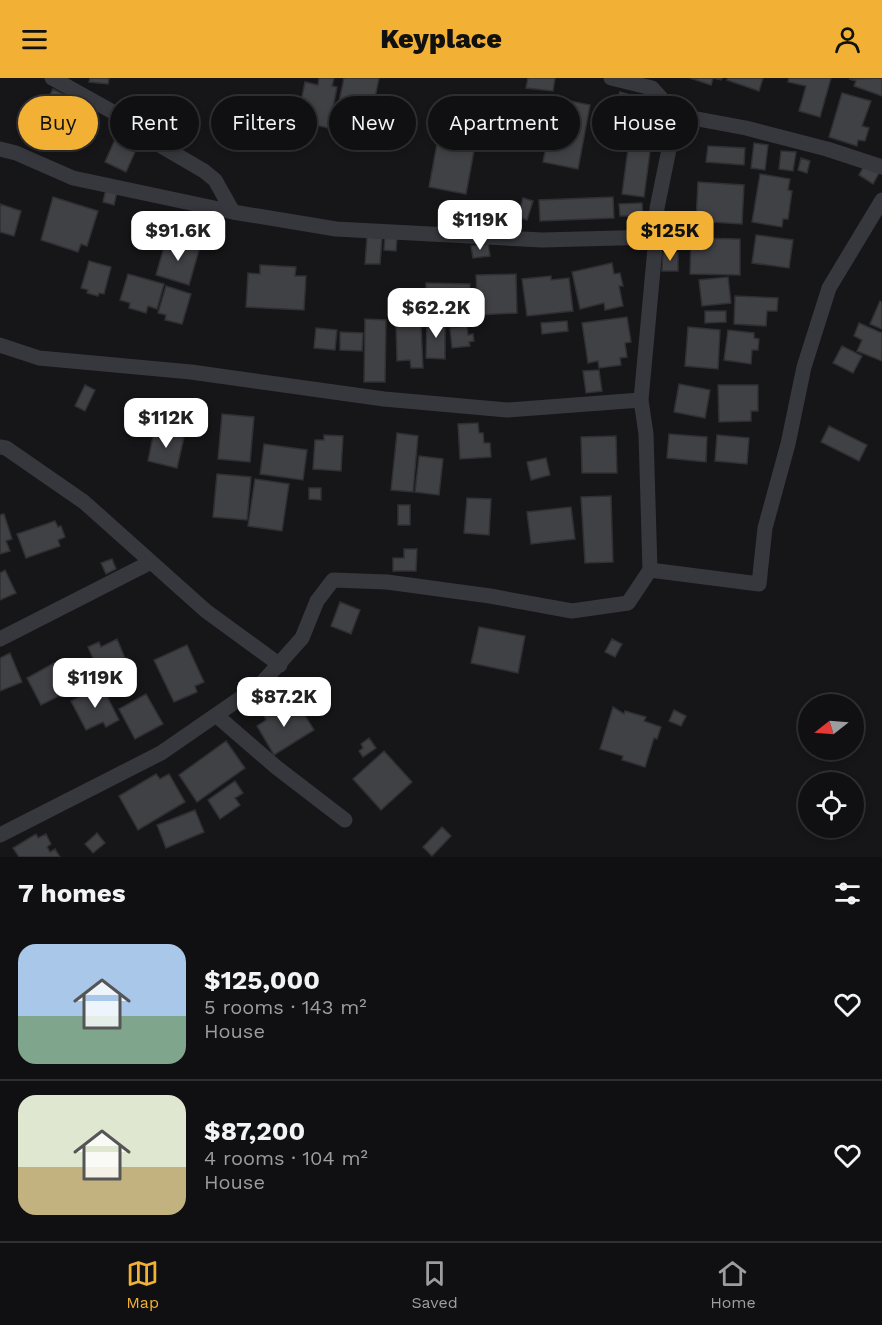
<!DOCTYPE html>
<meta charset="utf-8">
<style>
:root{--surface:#101012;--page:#19191b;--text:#f1f3f6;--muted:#9c9d9f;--line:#303032;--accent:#f2b134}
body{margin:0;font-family:"Work Sans",sans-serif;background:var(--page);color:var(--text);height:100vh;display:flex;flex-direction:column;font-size:22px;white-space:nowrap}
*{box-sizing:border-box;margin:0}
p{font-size:20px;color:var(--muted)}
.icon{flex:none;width:33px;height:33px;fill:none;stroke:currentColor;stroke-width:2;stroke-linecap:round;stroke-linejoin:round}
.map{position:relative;height:779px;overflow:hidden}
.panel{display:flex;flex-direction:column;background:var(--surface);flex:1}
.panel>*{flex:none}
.guide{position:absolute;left:18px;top:18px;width:846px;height:54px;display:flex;gap:12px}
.needle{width:39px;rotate:253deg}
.controls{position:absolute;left:798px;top:616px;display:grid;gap:12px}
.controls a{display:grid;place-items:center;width:66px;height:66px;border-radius:50%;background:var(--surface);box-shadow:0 3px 9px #0003,0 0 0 2px var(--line);font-size:30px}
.price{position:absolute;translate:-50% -51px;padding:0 14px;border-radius:12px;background:#fff;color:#222;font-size:20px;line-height:39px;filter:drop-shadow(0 2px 3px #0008)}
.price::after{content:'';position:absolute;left:50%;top:36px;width:18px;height:14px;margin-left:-9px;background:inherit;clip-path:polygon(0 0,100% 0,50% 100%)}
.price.active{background:var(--accent);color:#111}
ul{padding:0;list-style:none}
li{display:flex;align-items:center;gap:18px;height:150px;padding:0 18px}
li+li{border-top:2px solid var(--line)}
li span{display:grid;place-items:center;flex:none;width:168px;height:120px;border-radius:18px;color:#555}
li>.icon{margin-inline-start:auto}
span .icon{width:72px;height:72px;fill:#fffc;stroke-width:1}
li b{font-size:26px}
h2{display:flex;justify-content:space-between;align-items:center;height:72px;padding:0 18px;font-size:26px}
.pill{padding:0 21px;border-radius:27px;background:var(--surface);box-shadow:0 3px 9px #0003,0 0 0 2px var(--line);font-size:21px;line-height:54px}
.pill.active{background:var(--accent);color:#111}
header{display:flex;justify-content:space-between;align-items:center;height:78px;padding:0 18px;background:var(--accent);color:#111;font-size:27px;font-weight:800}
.tab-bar{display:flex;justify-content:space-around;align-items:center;height:84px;border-top:2px solid var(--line);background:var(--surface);font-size:16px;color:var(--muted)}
.tab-bar a{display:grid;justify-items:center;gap:3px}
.tab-bar .active{color:var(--accent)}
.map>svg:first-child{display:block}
.building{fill:#404145;stroke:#303034;stroke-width:1.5}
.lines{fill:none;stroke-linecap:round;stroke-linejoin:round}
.minor{stroke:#37383d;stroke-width:15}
</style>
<header><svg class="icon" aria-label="menu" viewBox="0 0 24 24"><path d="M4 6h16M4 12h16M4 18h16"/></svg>Keyplace<svg class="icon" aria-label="person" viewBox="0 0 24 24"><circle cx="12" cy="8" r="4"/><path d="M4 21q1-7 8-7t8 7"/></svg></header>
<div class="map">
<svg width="882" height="779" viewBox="0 0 882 779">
<rect width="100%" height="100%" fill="#161618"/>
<path class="building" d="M90,0H109L108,6L89,4Z
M319,0H334L332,8L337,9L329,50L297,43L305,4L318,7Z
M344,0H379L370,44L336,38Z
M528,0H555L553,13L526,10Z
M690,0H722L721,2L713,0L711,7Z
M728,0H763L759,13L727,2Z
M789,0H831L820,39L799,33L806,8L788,4Z
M882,0V18L854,8L856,3L849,1Z
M53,11L63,16L54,34L44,28Z
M620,14L634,18L630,36L615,32Z
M842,15L871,23L862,48L869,50L865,63L858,62L857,68L829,59Z
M556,20L590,27L578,91L543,84Z
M243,23L260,34L252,45L236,34Z
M648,33L658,34L656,46L646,44Z
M631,48L653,51L644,119L622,116Z
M439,55L476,62L466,116L429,109Z
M117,57L128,63L125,70L135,74L126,94L105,84Z
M754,65L768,67L765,92L751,90Z
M708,68L745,70L744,87L706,84Z
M781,73L796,74L793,93L779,91Z
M801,80L810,83L807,95L798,92Z
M865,86L879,95L873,106L859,97Z
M760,96L790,101L788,112L792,113L788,141H783L782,149L752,144Z
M698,104L744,107L742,146L696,143Z
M106,111L117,114L114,127L103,124Z
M53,119L98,133L87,168L81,166L78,174L41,162Z
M613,119L614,140L540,143L539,122Z
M523,120L533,123L527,142L518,139Z
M642,125L643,138H620L619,126Z
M0,126L21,133L14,158L0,154Z
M756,157L793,162L789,190L752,185Z
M367,159L382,160L380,186H365Z
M385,159H397L396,173L384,172Z
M691,160L740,161V197L690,196Z
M166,162L199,172L189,207L156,197Z
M488,166L490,178L473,180L471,168Z
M663,175H678V193H662Z
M89,183L111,189L104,216L99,215L98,218L87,215L88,212L81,210Z
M612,185L614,196L620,195L623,208H619L623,228L605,232L604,225L580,231L572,194Z
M260,187L296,189L295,198H306L304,232L246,229L248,195L260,196Z
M128,196L164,206L157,231L148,228L146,235L129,230L130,225L120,222Z
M516,196L517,235L478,237L476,197Z
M551,198V202L569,200L573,233L527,238L522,201Z
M728,199L731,225L702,228L699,202Z
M426,205L470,206V233H426Z
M166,208L191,216L182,246L165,242L166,237L158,235Z
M735,218L778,220L777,233H767L766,248L734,246Z
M880,223L882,224V251L870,246Z
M705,233H726V244L705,245Z
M627,239L631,264L625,265L627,279L620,280L621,287L599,290L598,283L588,285L582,245Z
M365,241L386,242L385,304H364Z
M427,242H445V281L426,280Z
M567,243L568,253L542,256L541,245Z
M859,245L882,255V283L857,273L862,262L854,258Z
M421,246L423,290H411L410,282L397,283L396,247Z
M467,248L468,257L473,256L474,263L469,264L470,268L452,270L450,250Z
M688,249L720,252L718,291L685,288Z
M316,250L337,252L335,272L314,270Z
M728,252L754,255V260L759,261L758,272H752L751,286L724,282Z
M340,254L363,255L362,273L340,272Z
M842,268L862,278L853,295L833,285Z
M599,292L602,313L586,315L583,293Z
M679,306L710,312L705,340L674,334Z
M85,307L95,312L85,333L75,328Z
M718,307H758V333H751V343L719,344Z
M222,336L254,339L250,384L218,381Z
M478,345L479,355H483L484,365H490L491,379L460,381L458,346Z
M829,348L867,367L859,383L821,364Z
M154,353L184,359L177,390L148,383Z
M397,355L418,358L413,414L391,412Z
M669,356L707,359L706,384L667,380Z
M324,357L343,358L341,393L313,391L315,362H324Z
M717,357L749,360L747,386L715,383Z
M616,358L617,395H582L581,359Z
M264,366L307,372L303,402L260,396Z
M419,378L443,381L439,417L415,414Z
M546,380L550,397L531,402L527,384Z
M217,396L251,399L247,442L213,439Z
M255,401L289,406L282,453L248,448Z
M309,410H321V422L309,421Z
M611,418L613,484L585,485L581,419Z
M467,420L491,421L489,457L464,455Z
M398,427H410V447H398Z
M571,429L575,461L531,466L527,434Z
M4,436L12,461L6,463L10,473L0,476V437Z
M55,443L58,449L61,448L65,459L58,462L60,468L26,480L17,456Z
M404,471H417L416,493H393V480H404Z
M112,481L116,491L106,496L101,485Z
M5,492L16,515L0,522V495Z
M340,524L360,532L351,556L331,548Z
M479,549L525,558L518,595L471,585Z
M117,561L130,592L103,604L88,569L99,564L101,569Z
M612,561L622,566L615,579L605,574Z
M187,567L204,604L195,608L197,614L174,624L154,582Z
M10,575L22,604L0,613V580Z
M54,585L65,606L61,608L65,615L41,627L27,600Z
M102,608L119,642L106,649L103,644L86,652L71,623Z
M146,616L163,646L135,661L119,631Z
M283,626L287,633L298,626L314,652L274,677L257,648L266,642L264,638Z
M613,629L624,636L625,633L646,639L644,643L661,649L657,661L654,660L645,689L622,682L623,678L600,671Z
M674,632L686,638L681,648L669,643Z
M369,660L376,670L363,679L359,673L363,670L361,666Z
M226,663L245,690L197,724L179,697Z
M384,673L412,704L381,732L353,701Z
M156,696L160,701L169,696L185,724L138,752L119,718Z
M235,703L243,715L235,720L240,727L220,741L208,722Z
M195,732L204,754L166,770L157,747Z
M442,749L451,758L432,778L423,769Z
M97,755L105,765L93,775L85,766Z
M36,756L38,760L46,756L51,766L47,769L50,774L55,771L60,779H19L13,770Z"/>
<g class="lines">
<path class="minor" d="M52,0L113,34L163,69L204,93L215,102L233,134
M611,0L652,10L676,37L746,50L827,71L882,89
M0,71L16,75L73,100L233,134L336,151L542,162L656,159
M0,267L39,280L191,294L384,321L507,332L641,322
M0,369L6,370L84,424L206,533L280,587
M650,492L759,506L765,450L788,366L804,289L829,210L882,122
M0,561L151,484
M217,638L276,689L345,742
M0,757L161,675L261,606L302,560L317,523L333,502L387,504L490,518L572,533L628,525L650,492L646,356L641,322L656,159L657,130L676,37"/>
</g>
</svg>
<div class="controls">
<a><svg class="needle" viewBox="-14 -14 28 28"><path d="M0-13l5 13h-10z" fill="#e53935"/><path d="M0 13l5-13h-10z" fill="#9c9d9f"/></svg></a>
<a><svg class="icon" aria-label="locate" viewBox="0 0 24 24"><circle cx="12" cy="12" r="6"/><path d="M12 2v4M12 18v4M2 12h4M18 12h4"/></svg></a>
</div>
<b class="price" style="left:480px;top:173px">$119K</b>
<b class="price" style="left:178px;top:184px">$91.6K</b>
<b class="price active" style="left:670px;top:184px">$125K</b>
<b class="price" style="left:436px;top:261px">$62.2K</b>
<b class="price" style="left:166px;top:371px">$112K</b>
<b class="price" style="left:95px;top:631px">$119K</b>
<b class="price" style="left:284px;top:650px">$87.2K</b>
<div class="guide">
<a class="pill active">Buy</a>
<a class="pill">Rent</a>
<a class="pill">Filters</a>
<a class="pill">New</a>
<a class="pill">Apartment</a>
<a class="pill">House</a>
</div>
</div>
<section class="panel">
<h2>7 homes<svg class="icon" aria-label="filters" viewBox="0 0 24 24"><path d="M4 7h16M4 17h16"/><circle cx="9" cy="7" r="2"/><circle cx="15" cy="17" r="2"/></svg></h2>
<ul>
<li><span style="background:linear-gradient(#a9c7e8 60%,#7fa58c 0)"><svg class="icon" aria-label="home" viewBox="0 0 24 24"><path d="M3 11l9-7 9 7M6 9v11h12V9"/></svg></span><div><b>$125,000</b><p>5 rooms · 143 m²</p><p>House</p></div><svg class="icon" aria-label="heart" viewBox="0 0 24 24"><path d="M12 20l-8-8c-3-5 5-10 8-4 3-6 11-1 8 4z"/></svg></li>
<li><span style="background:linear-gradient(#dfe7d0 60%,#c2b280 0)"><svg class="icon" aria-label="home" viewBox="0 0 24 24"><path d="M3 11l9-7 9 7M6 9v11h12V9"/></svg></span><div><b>$87,200</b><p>4 rooms · 104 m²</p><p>House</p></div><svg class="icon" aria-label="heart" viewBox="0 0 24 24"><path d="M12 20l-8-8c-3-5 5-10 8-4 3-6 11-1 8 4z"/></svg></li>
</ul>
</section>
<nav class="tab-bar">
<a class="active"><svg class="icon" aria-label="map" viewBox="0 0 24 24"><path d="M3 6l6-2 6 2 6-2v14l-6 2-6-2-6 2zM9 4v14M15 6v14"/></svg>Map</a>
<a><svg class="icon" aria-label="saved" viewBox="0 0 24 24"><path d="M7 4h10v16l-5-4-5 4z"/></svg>Saved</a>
<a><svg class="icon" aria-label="home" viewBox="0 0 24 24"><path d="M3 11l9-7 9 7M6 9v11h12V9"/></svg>Home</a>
</nav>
